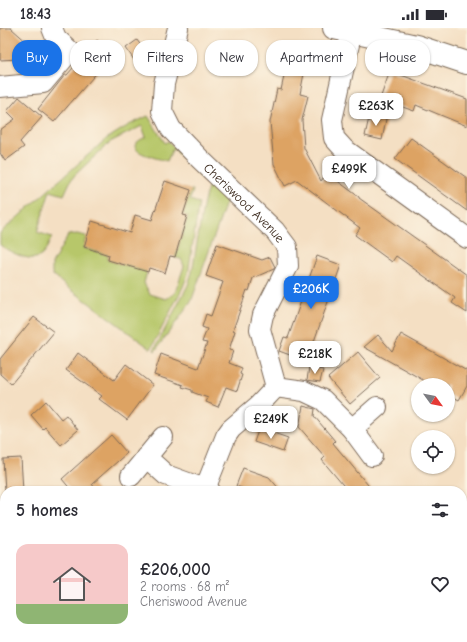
<!DOCTYPE html>
<meta charset="utf-8">
<style>
:root{--surface:#fff;--page:#f2f2f3;--text:#2b2b33;--muted:#7c7c81;--line:#e1e1e2;--accent:#1a73e8}
body{margin:0;font-family:"Comic Neue",sans-serif;background:var(--page);color:var(--text);height:100vh;display:flex;flex-direction:column;font-size:15px;white-space:nowrap}
*{box-sizing:border-box;margin:0}
p{font-size:13px;color:var(--muted)}
.icon{flex:none;width:22px;height:22px;fill:none;stroke:currentColor;stroke-width:2;stroke-linecap:round;stroke-linejoin:round}
.map{position:relative;flex:1;overflow:hidden}
.drawer{position:absolute;left:0px;top:458px;width:467px;height:156px;display:flex;flex-direction:column;background:var(--surface);border-radius:16px 16px 0 0;box-shadow:0 1px 3px #0004}
.drawer>*{flex:none}
.banner{position:absolute;left:12px;top:12px;width:443px;height:36px;display:flex;gap:8px}
.needle{width:26px;rotate:123deg}
.fabs{position:absolute;left:411px;top:350px;display:grid;gap:8px}
.fabs a{display:grid;place-items:center;width:44px;height:44px;border-radius:50%;background:var(--surface);box-shadow:0 1px 3px #0004;font-size:20px}
.price{position:absolute;translate:-50% -34px;padding:0 9px;border-radius:8px;background:#fff;color:#222;font-size:13px;line-height:26px;filter:drop-shadow(0 1px 2px #0008)}
.price::after{content:'';position:absolute;left:50%;top:24px;width:12px;height:9px;margin-left:-6px;background:inherit;clip-path:polygon(0 0,100% 0,50% 100%)}
.price.active{background:var(--accent);color:#fff}
ul{padding:0;list-style:none}
li{display:flex;align-items:center;gap:12px;height:100px;padding:0 16px}
li+li{border-top:1px solid var(--line)}
li span{display:grid;place-items:center;flex:none;width:112px;height:80px;border-radius:12px;color:#555}
li>.icon{margin-inline-start:auto}
span .icon{width:48px;height:48px;fill:#fffc;stroke-width:1}
li b{font-size:17px}
h2{display:flex;justify-content:space-between;align-items:center;height:48px;padding:0 16px;font-size:17px}
.chip{padding:0 14px;border-radius:16px;background:var(--surface);box-shadow:0 1px 3px #0004;font-size:14px;line-height:36px}
.chip.active{background:var(--accent);color:#fff}
.status{display:flex;justify-content:space-between;align-items:center;height:28px;padding:0 20px;background:var(--surface);direction:ltr}
.status svg{height:11px;fill:currentColor}
.map>svg:first-child{display:block}
.green{fill:#b7c76a;stroke:#797844}
.building{fill:#dda363}
.lines{fill:none;stroke-linecap:round;stroke-linejoin:round}
.minor-casing{stroke:#7c6958;stroke-width:22}
.tertiary-casing{stroke:#7c6958;stroke-width:24}
.minor{stroke:#fff;stroke-width:20}
.tertiary{stroke:#fff;stroke-width:22}
.labels{text-anchor:middle;stroke-width:3;stroke-linejoin:round;paint-order:stroke}
.street-label{font-size:13px;fill:#3b2a1e;stroke:#fcf5e5}
</style>
<div class="status"><b>18:43</b><svg viewBox="0 0 49 12"><path d="M0 12V9h3v3zM5 12V6h3v6zM10 12V3h3v9zM15 12V0h3v12zM26 1h20v11H26zM47 4h2v5h-2z"/></svg></div>
<div class="map">
<svg width="467" height="614" viewBox="0 0 467 614">
<rect width="100%" height="100%" fill="#fcf5e5"/>
<filter id="ink" filterUnits="userSpaceOnUse"><feTurbulence type="fractalNoise" baseFrequency=".025" numOctaves="2"/><feDisplacementMap in="SourceGraphic" scale="8" xChannelSelector="R" yChannelSelector="G"/><feConvolveMatrix kernelMatrix="1 2 1 2 8 2 1 2 1" color-interpolation-filters="sRGB"/></filter>
<filter id="wash" filterUnits="userSpaceOnUse"><feTurbulence type="fractalNoise" baseFrequency=".012" numOctaves="4" result="noise"/><feDisplacementMap in="SourceGraphic" scale="16" xChannelSelector="R" yChannelSelector="G"/><feGaussianBlur stdDeviation="0.9" result="paint"/><feColorMatrix in="noise" values="0 0 0 0 0 0 0 0 0 0 0 0 0 0 0 0 0 1.4 0 .05"/><feComposite in="paint" operator="in"/></filter>
<g filter="url(#wash)">
<rect width="100%" height="100%" fill="#f4dfc3"/>
<path class="green" d="M148,88L165,115L168,113L227,172L191,274L155,323L154,322L188,257L192,244L204,173L209,157L173,120L167,133C156,130 116,122 146,109L142,98L110,114L75,147L71,152L64,167L50,163L37,204L52,209C49,214 47,221 43,226C33,237 10,224 0,217V205L106,111L129,97Z
M191,162H193L190,172L199,175L188,246L183,259L151,321L62,255L52,246V236L68,207L77,206L86,208L83,220L108,227L107,232L147,244L144,255L150,266L166,271L175,265L184,238L181,231L175,230L188,188L183,187Z
M0,490L5,497V609H46V614H0Z
M62,609H91V614H63Z"/>
<g id="blocks">
<path class="building" d="M0,0H11L47,32L37,44H36L20,31L0,32Z
M97,12L113,26L54,94L38,81L65,47H67Z
M137,12L152,33L140,41L126,20Z
M290,21L308,25L300,66L308,68L302,92L304,120L321,153L327,145L359,169V170L467,247V285L452,275L455,270L396,228L392,234L355,207L360,200L297,152L285,158L274,136L270,94L277,61L281,62Z
M390,43L467,71V98L416,77L414,83L380,71Z
M19,69L42,89L20,114L24,119L5,133L0,125V102L15,91L7,83Z
M370,85L381,88L386,91L382,112L365,108Z
M411,110L467,150V183L395,131Z
M165,153L191,162L183,187L187,188L175,229L170,228L165,245L149,240L148,244L108,232L109,227L84,219L92,193L130,205L135,187L152,192Z
M217,216L262,232L270,229L275,239L274,241L253,250L249,263L247,262L233,302L235,303L229,322L233,323L229,335L242,340L240,346L242,347L237,363L226,359L218,379L206,374L208,370L192,364V362L182,359L183,357L154,347L161,326L198,340L207,315L202,314L207,301L202,299L206,286L211,288L223,254L206,248Z
M317,228L341,237L312,319L314,320L309,334L279,323L284,309L288,310Z
M34,289L54,304L11,356L0,346V331Z
M401,306L467,343V358L459,372L448,366V357H432L364,319L378,307L392,323Z
M358,324L380,350L350,376L328,350Z
M78,325L114,352L126,336L153,357L127,392L99,371L102,368L66,342Z
M309,339L323,342L320,354L307,352Z
M46,373L61,391L66,387L78,402L61,417L45,399L43,401L31,387Z
M303,378L315,381L314,388L335,413L333,415L373,463H348L322,432L325,429L299,399Z
M259,400L288,410L283,424L254,414Z
M111,407L127,425L92,456L97,463H72L62,451Z
M21,430L23,463H5L3,431Z
M243,440L269,449L281,463H250L236,458Z"/>
</g>
</g>
<g filter="url(#ink)">
<use href="#blocks" fill-opacity="0" stroke="#7c6958" stroke-width="1"/>
<g class="lines">
<defs>
<g id="minor">
<path id="s1" d="M178,0L164,56L162,83L171,101L200,131L275,203L287,219L288,238L263,287L260,301L276,359L259,377L231,401L226,408L205,461"/>
<path d="M352,3L332,92L334,110L344,121L467,210"/>
<path d="M0,59L43,55L70,23L56,10L52,0"/>
<path d="M276,359L304,363L323,372L352,401L372,428"/>
<path d="M352,401L377,379"/>
<path d="M146,429L166,447L210,463"/>
<path d="M131,448L163,409"/>
<path d="M51,609L52,614"/>
<path d="M460,614L467,608"/>
</g>
<path id="tertiary" d="M334,0L416,18L467,35"/>
</defs>
<use href="#minor" class="minor-casing"/>
<use href="#tertiary" class="tertiary-casing"/>
<use href="#minor" class="minor"/>
<use href="#tertiary" class="tertiary"/>
</g>
</g>
<g class="labels">
<g class="street-label">
<text dy="5" stroke="none"><textPath href="#s1" startOffset="209">Cheriswood Avenue</textPath></text>
</g>
</g>
</svg>
<div class="fabs">
<a><svg class="needle" viewBox="-14 -14 28 28"><path d="M0-13l5 13h-10z" fill="#e53935"/><path d="M0 13l5-13h-10z" fill="#7c7c81"/></svg></a>
<a><svg class="icon" aria-label="locate" viewBox="0 0 24 24"><circle cx="12" cy="12" r="6"/><path d="M12 2v4M12 18v4M2 12h4M18 12h4"/></svg></a>
</div>
<b class="price" style="left:376px;top:99px">£263K</b>
<b class="price" style="left:349px;top:162px">£499K</b>
<b class="price active" style="left:311px;top:282px">£206K</b>
<b class="price" style="left:315px;top:347px">£218K</b>
<b class="price" style="left:271px;top:412px">£249K</b>
<div class="banner">
<a class="chip active">Buy</a>
<a class="chip">Rent</a>
<a class="chip">Filters</a>
<a class="chip">New</a>
<a class="chip">Apartment</a>
<a class="chip">House</a>
</div>
<section class="drawer">
<h2>5 homes<svg class="icon" aria-label="filters" viewBox="0 0 24 24"><path d="M4 7h16M4 17h16"/><circle cx="9" cy="7" r="2"/><circle cx="15" cy="17" r="2"/></svg></h2>
<ul>
<li><span style="background:linear-gradient(#f6c9c9 75%,#8fb573 0)"><svg class="icon" aria-label="home" viewBox="0 0 24 24"><path d="M3 11l9-7 9 7M6 9v11h12V9"/></svg></span><div><b>£206,000</b><p>2 rooms · 68 m²</p><p>Cheriswood Avenue</p></div><svg class="icon" aria-label="heart" viewBox="0 0 24 24"><path d="M12 20l-8-8c-3-5 5-10 8-4 3-6 11-1 8 4z"/></svg></li>
</ul>
</section>
</div>
